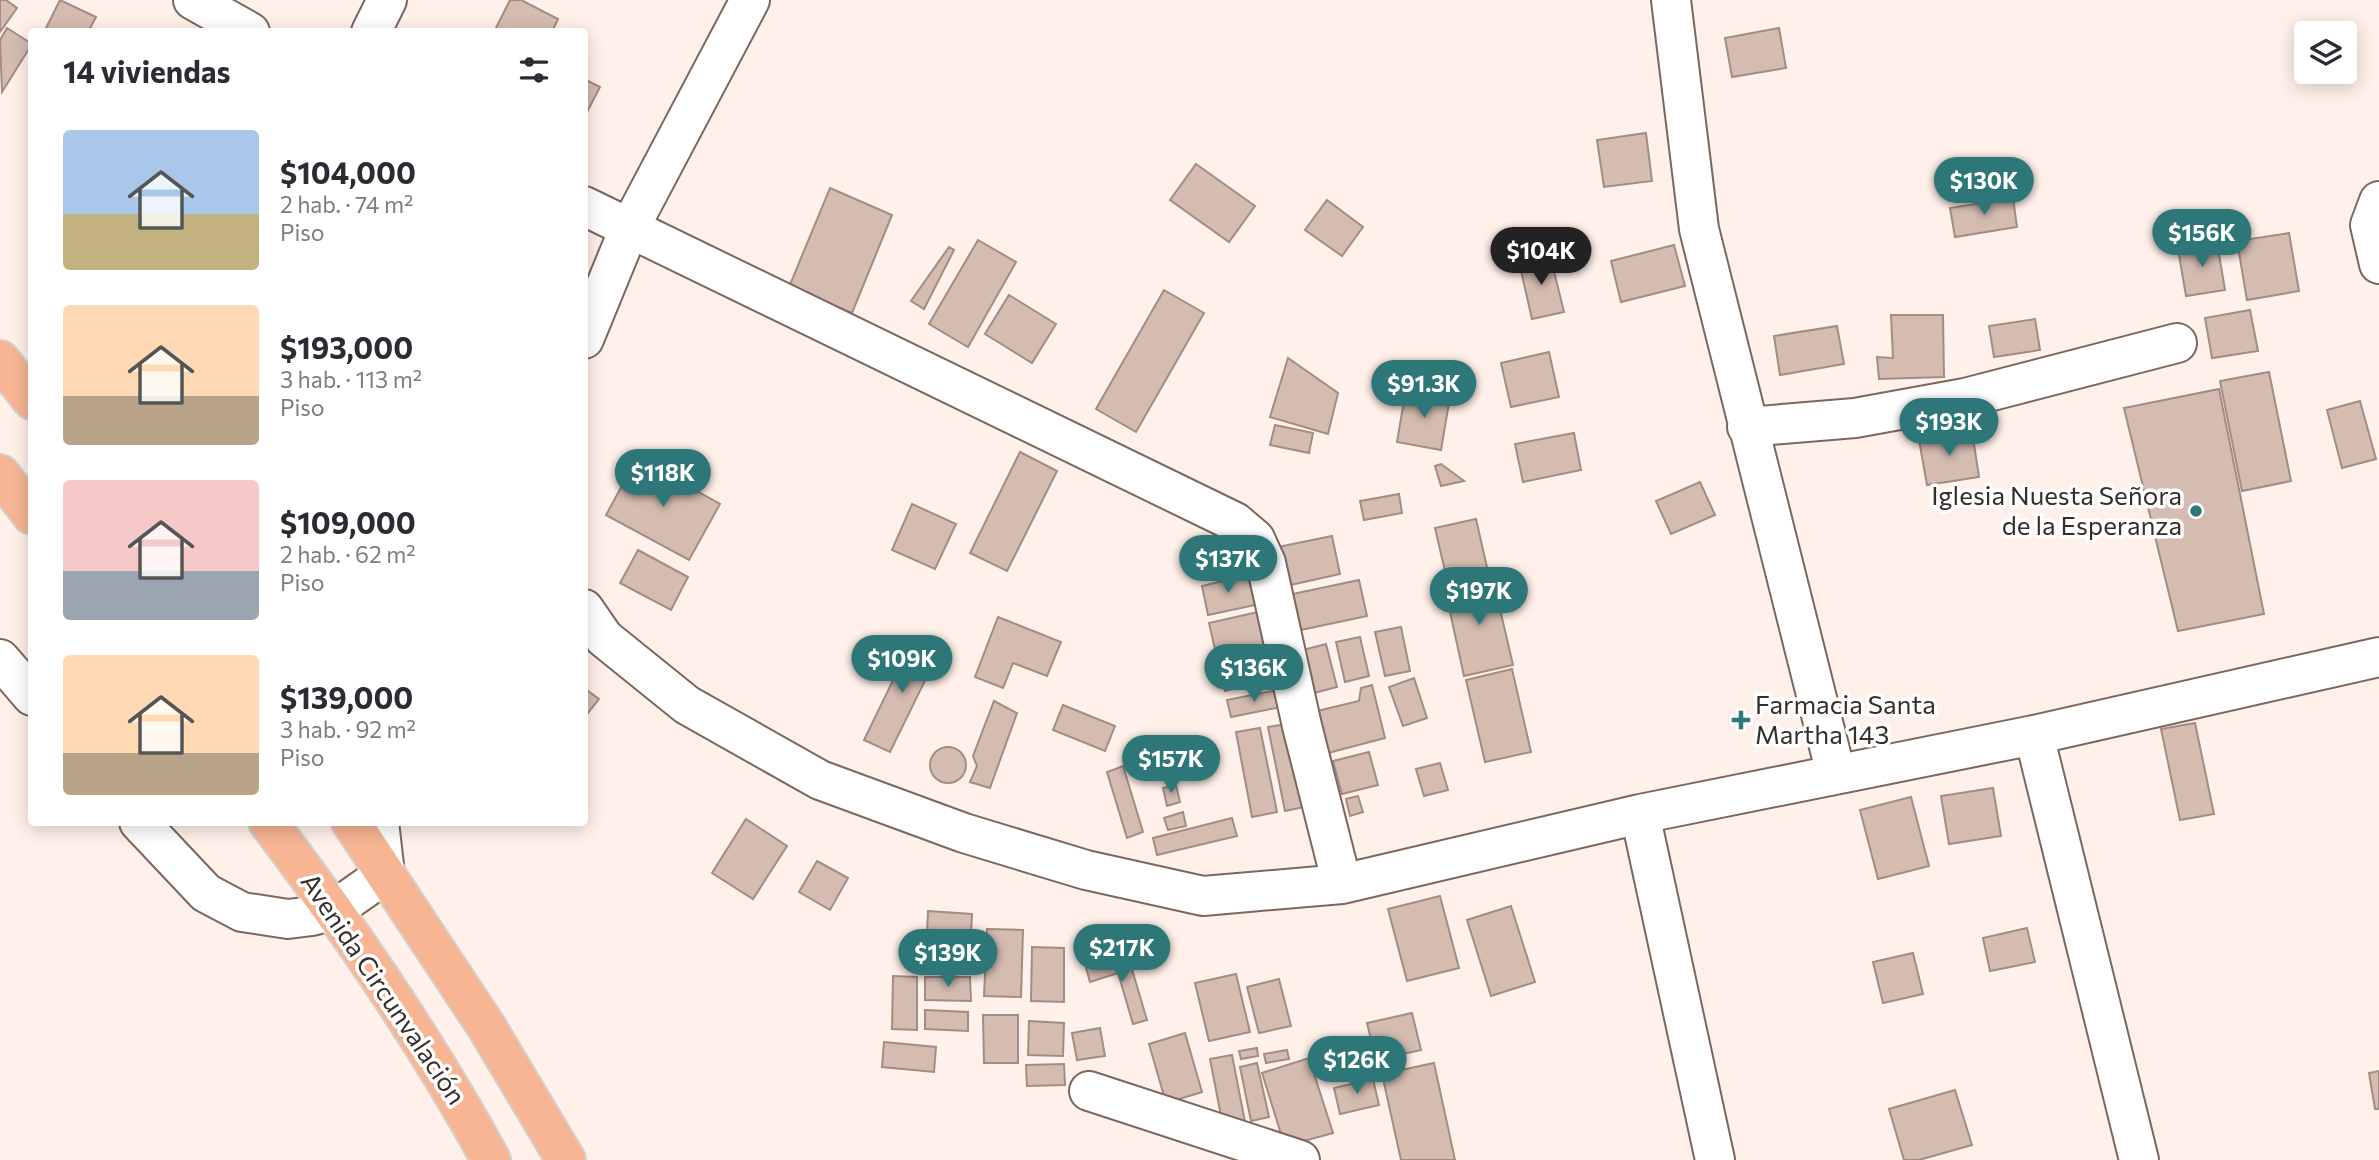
<!DOCTYPE html>
<html lang="es">
<meta charset="utf-8">
<style>
:root{--surface:#fff;--page:#f2f2f3;--text:#2b2b33;--muted:#7c7c81;--accent:#2d7779}
body{margin:0;font-family:Commissioner,sans-serif;background:var(--page);color:var(--text);height:100vh;display:flex;flex-direction:column;font-size:26px;white-space:nowrap}
*{box-sizing:border-box;margin:0}
p{font-size:23px;color:var(--muted)}
.icon{flex:none;width:38px;height:38px;fill:none;stroke:currentColor;stroke-width:2;stroke-linecap:round;stroke-linejoin:round}
.map{position:relative;flex:1;overflow:hidden}
.panel{position:absolute;left:28px;top:28px;width:560px;height:798px;display:flex;flex-direction:column;background:var(--surface);border-radius:7px;box-shadow:0 4px 18px #0003}
.panel>*{flex:none}
.buttons{position:absolute;left:2294px;top:21px;display:grid;gap:14px}
.buttons a{display:grid;place-items:center;width:63px;height:63px;border-radius:7px;background:var(--surface);box-shadow:0 4px 18px #0003;font-size:35px}
.price{position:absolute;translate:-50% -60px;padding:0 16px;border-radius:24px;background:var(--accent);color:#fff;font-size:23px;line-height:46px;filter:drop-shadow(0 2px 4px #0008)}
.price::after{content:'';position:absolute;left:50%;top:42px;width:21px;height:16px;margin-left:-10px;background:inherit;clip-path:polygon(0 0,100% 0,50% 100%)}
.price.on{background:#222;color:#fff}
ul{padding:0;list-style:none}
li{display:flex;align-items:center;gap:21px;height:175px;padding:0 35px}
li span{display:grid;place-items:center;flex:none;width:196px;height:140px;border-radius:7px;color:#555}
li>.icon{margin-inline-start:auto}
span .icon{width:84px;height:84px;fill:#fffc;stroke-width:1}
li b{font-size:30px}
h2{display:flex;justify-content:space-between;align-items:center;height:84px;padding:0 35px;font-size:30px}
.map>svg:first-child{display:block}
.building{fill:#d4bcb1;stroke:#a38c81;stroke-width:2}
.lines{fill:none;stroke-linecap:round;stroke-linejoin:round}
.street-casing{stroke:#7c675d;stroke-width:42}
.highway-casing{stroke:#d3d1d0;stroke-width:42}
.street{stroke:#fff;stroke-width:38}
.highway{stroke:#f7b593;stroke-width:38}
.poi-dot{fill:#2d7779;stroke:#fff;stroke-width:2.5}
.labels{text-anchor:middle;stroke-width:7;stroke-linejoin:round;paint-order:stroke}
.poi-label{font-size:26px;fill:#372d29;stroke:#fff;text-anchor:end}
.street-label{font-size:26px;fill:#372d29;stroke:#fff}
</style>
<div class="map">
<svg width="2379" height="1160" viewBox="0 0 2379 1160">
<rect width="100%" height="100%" fill="#fff0e9"/>
<path class="building" d="M0,0H6L17,8L0,32Z
M60,0L96,17L88,32H44Z
M510,0H521L558,19L552,32H494Z
M7,28L32,44L2,92L0,40Z
M1779,28L1786,68L1732,77L1725,38Z
M584,79L600,87L584,118Z
M1646,133L1652,181L1604,187L1597,140Z
M1196,164L1255,206L1229,242L1170,200Z
M830,188L892,215L852,313L789,287Z
M2013,198L2017,227L1955,237L1950,208Z
M1327,200L1363,227L1342,256L1305,230Z
M2289,233L2299,291L2247,300L2237,241Z
M978,240L1016,262L968,347L929,324Z
M2217,242L2225,290L2186,296L2178,249Z
M1674,245L1685,286L1621,302L1611,261Z
M949,247L954,250L924,309L911,301Z
M1550,255L1564,312L1532,319L1519,262Z
M1164,290L1204,313L1136,432L1096,409Z
M1009,295L1056,324L1032,363L985,334Z
M2250,310L2258,351L2212,358L2205,318Z
M1891,315H1943L1944,377L1879,379L1877,357L1893,358Z
M2035,319L2040,350L1994,357L1989,326Z
M1837,326L1844,364L1780,375L1774,336Z
M1549,352L1559,397L1511,407L1501,363Z
M1288,358L1338,393L1328,434L1270,417Z
M2269,372L2291,481L2242,491L2220,381Z
M1406,389L1450,397L1441,450L1397,442Z
M2219,389L2264,614L2178,631L2124,408Z
M2360,401L2376,459L2342,468L2327,410Z
M1275,425L1313,433L1309,453L1270,445Z
M1972,431L1979,477L1927,485L1919,440Z
M1574,433L1581,470L1523,482L1515,444Z
M1020,452L1057,471L1007,571L970,553Z
M637,458L720,504L689,560L606,515Z
M1441,464L1464,481L1441,486L1435,466Z
M1700,482L1715,515L1671,534L1656,501Z
M1399,494L1402,513L1364,520L1360,501Z
M912,504L956,524L935,569L892,550Z
M1476,519L1489,576L1448,584L1435,528Z
M1332,536L1340,574L1286,586L1278,547Z
M638,550L688,577L671,610L620,583Z
M1248,575L1255,605L1208,615L1202,586Z
M1493,579L1513,665L1464,676L1445,589Z
M1359,580L1367,616L1296,631L1288,595Z
M1258,612L1266,647L1217,658L1209,623Z
M998,617L1061,642L1047,676L1013,663L1003,688L975,677Z
M1401,627L1410,671L1385,676L1375,632Z
M914,637L940,650L890,752L864,740Z
M1360,637L1369,676L1345,682L1336,642Z
M1326,644L1337,687L1314,693L1303,650Z
M1270,662L1274,678L1225,691L1220,674Z
M1512,669L1531,752L1485,762L1466,680Z
M1414,678L1427,718L1403,726L1389,687Z
M1372,685L1385,738L1328,753L1317,711L1359,701L1361,688Z
M584,688L599,699L584,718Z
M1277,690L1281,707L1231,717L1227,700Z
M994,701L1017,713L990,788L970,782L977,766L973,756Z
M1063,705L1115,726L1105,751L1053,730Z
M2195,723L2214,814L2180,820L2161,729Z
M1286,724L1304,807L1285,811L1268,727Z
M1260,728L1277,812L1252,817L1236,732Z
M930 765a18 18 0 1 1 36 0a18 18 0 1 1-36 0Z
M1369,752L1378,785L1342,794L1333,761Z
M1440,763L1448,790L1424,796L1416,769Z
M1123,766L1143,832L1127,838L1107,772Z
M1176,785L1180,802L1167,806L1163,788Z
M1993,788L2001,836L1949,844L1941,796Z
M1358,796L1363,812L1350,816L1346,799Z
M1911,797L1929,866L1878,879L1860,810Z
M1183,812L1186,826L1168,830L1164,818Z
M1232,818L1237,836L1157,855L1153,838Z
M746,819L787,846L753,899L712,873Z
M817,861L848,878L830,910L799,892Z
M1440,896L1459,968L1407,981L1388,909Z
M1511,906L1535,982L1491,996L1467,920Z
M928,911L972,914L971,936L927,934Z
M2027,928L2035,962L1990,971L1983,938Z
M987,929L1023,930L1021,997L984,996Z
M1032,947L1064,948V1002L1031,1001Z
M930,949L968,950V968L929,966Z
M1913,953L1923,994L1883,1003L1873,962Z
M1128,956L1147,1020L1133,1024L1118,973L1090,982L1086,968Z
M1236,974L1250,1032L1209,1041L1195,983Z
M893,976L917,977V1030L892,1029Z
M925,977H970L971,1001L925,1000Z
M1279,979L1291,1026L1259,1033L1247,987Z
M925,1010L968,1012V1031L925,1029Z
M1412,1013L1421,1050L1376,1060L1367,1023Z
M983,1015H1018V1063H984Z
M1029,1021L1064,1023L1063,1056L1028,1055Z
M1100,1028L1105,1056L1077,1060L1072,1033Z
M1185,1033L1202,1092L1166,1103L1149,1044Z
M884,1042L936,1047L934,1072L882,1067Z
M1257,1048L1258,1056L1241,1059L1239,1051Z
M1287,1050L1289,1059L1266,1063L1264,1054Z
M1232,1055L1245,1122L1223,1126L1210,1059Z
M1309,1058L1333,1133L1304,1141L1282,1137L1262,1073Z
M1257,1063L1269,1117L1251,1121L1240,1067Z
M1434,1063L1455,1160H1401L1382,1074Z
M1064,1064L1065,1085L1027,1086L1026,1065Z
M2379,1071V1109H2375L2369,1073Z
M1373,1079L1379,1105L1340,1114L1334,1088Z
M1955,1090L1972,1145L1919,1160H1904L1889,1109Z"/>
<g class="lines">
<defs>
<path id="street" d="M193,0L250,32
M1671,0L1699,229L1836,774
M371,32L387,0
M2379,201L2370,225L2379,264
M584,206L1235,522L1255,539L1266,563L1302,726L1342,884
M584,339L629,229L750,0
M1747,427L1855,418L1965,398L2177,343
M584,609L604,638L687,705L820,780L964,833L1086,870L1203,896L1342,884L1640,814L2034,735L2379,657
M0,659L32,696
M2034,735L2139,1160
M1640,814L1715,1160
M139,822L206,893L242,912L288,919L312,916L334,910L385,874L379,822
M1089,1091L1300,1160"/>
<path id="highway" d="M0,360L32,400
M0,474L32,515
M268,822C349,929 427,1042 491,1160
M351,822L486,1026L566,1160"/>
</defs>
<use href="#street" class="street-casing"/>
<use href="#highway" class="highway-casing"/>
<use href="#street" class="street"/>
<use href="#highway" class="highway"/>
</g>
<g class="poi-dot">
<circle cx="2196" cy="511" r="7"/>
<path d="M1737.5 709.5h7v7h7v7h-7v7h-7v-7h-7v-7h7z"/>
</g>
<g class="labels">
<g class="poi-label">
<text x="2182" y="505">Iglesia Nuesta Señora<tspan x="2182" dy="30">de la Esperanza</tspan></text>
<text x="1755" y="714" text-anchor="start">Farmacia Santa<tspan x="1755" dy="30">Martha 143</tspan></text>
</g>
<g class="street-label">
<text transform="translate(383 989) rotate(56)" y="9">Avenida Circunvalación</text>
</g>
</g>
</svg>
<div class="buttons">
<a><svg class="icon" aria-label="layers" viewBox="0 0 24 24"><path d="M12 4l9 5-9 5-9-5zM3 14l9 5 9-5"/></svg></a>
</div>
<b class="price" style="left:1984px;top:217px">$130K</b>
<b class="price" style="left:2202px;top:269px">$156K</b>
<b class="price on" style="left:1541px;top:287px">$104K</b>
<b class="price" style="left:1424px;top:420px">$91.3K</b>
<b class="price" style="left:1949px;top:458px">$193K</b>
<b class="price" style="left:663px;top:509px">$118K</b>
<b class="price" style="left:1228px;top:595px">$137K</b>
<b class="price" style="left:1479px;top:627px">$197K</b>
<b class="price" style="left:902px;top:695px">$109K</b>
<b class="price" style="left:1254px;top:704px">$136K</b>
<b class="price" style="left:1171px;top:795px">$157K</b>
<b class="price" style="left:1122px;top:984px">$217K</b>
<b class="price" style="left:948px;top:989px">$139K</b>
<b class="price" style="left:1357px;top:1096px">$126K</b>
<section class="panel">
<h2>14 viviendas<svg class="icon" aria-label="filters" viewBox="0 0 24 24"><path d="M4 7h16M4 17h16"/><circle cx="9" cy="7" r="2"/><circle cx="15" cy="17" r="2"/></svg></h2>
<ul>
<li><span style="background:linear-gradient(#a9c7e8 60%,#c2b280 0)"><svg class="icon" aria-label="home" viewBox="0 0 24 24"><path d="M3 11l9-7 9 7M6 9v11h12V9"/></svg></span><div><b>$104,000</b><p>2 hab. · 74 m²</p><p>Piso</p></div></li>
<li><span style="background:linear-gradient(#ffd9b3 65%,#b9a48a 0)"><svg class="icon" aria-label="home" viewBox="0 0 24 24"><path d="M3 11l9-7 9 7M6 9v11h12V9"/></svg></span><div><b>$193,000</b><p>3 hab. · 113 m²</p><p>Piso</p></div></li>
<li><span style="background:linear-gradient(#f6c9c9 65%,#9aa5b1 0)"><svg class="icon" aria-label="home" viewBox="0 0 24 24"><path d="M3 11l9-7 9 7M6 9v11h12V9"/></svg></span><div><b>$109,000</b><p>2 hab. · 62 m²</p><p>Piso</p></div></li>
<li><span style="background:linear-gradient(#ffd9b3 70%,#b9a48a 0)"><svg class="icon" aria-label="home" viewBox="0 0 24 24"><path d="M3 11l9-7 9 7M6 9v11h12V9"/></svg></span><div><b>$139,000</b><p>3 hab. · 92 m²</p><p>Piso</p></div></li>
</ul>
</section>
</div>
